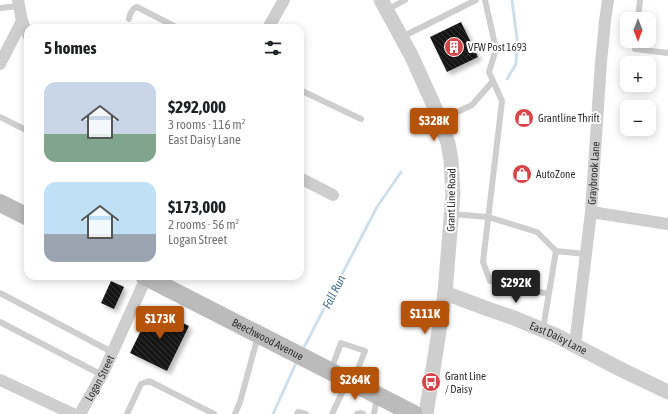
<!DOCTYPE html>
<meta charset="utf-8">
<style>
:root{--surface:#fff;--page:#f2f2f2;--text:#202124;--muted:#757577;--accent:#b45309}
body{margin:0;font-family:"Asap Condensed",sans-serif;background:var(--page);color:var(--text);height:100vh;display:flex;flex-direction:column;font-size:15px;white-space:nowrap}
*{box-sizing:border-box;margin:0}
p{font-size:13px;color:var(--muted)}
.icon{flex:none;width:22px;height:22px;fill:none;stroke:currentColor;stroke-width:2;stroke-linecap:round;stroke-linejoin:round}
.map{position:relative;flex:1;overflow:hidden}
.drawer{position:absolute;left:24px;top:24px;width:280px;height:256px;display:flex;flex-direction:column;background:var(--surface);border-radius:12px;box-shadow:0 2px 10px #0003}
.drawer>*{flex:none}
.needle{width:26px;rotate:180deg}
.buttons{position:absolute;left:620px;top:12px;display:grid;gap:8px}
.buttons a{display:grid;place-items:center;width:36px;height:36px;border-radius:8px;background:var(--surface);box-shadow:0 2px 10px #0003;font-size:20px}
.price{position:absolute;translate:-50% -34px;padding:0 9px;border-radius:4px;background:var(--accent);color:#fff;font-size:13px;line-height:26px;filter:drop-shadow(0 1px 2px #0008)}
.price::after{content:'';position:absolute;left:50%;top:24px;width:12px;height:9px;margin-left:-6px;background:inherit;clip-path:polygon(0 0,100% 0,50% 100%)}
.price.selected{background:#222;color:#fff}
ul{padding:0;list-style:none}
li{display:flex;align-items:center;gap:12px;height:100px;padding:0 20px}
li span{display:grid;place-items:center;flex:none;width:112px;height:80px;border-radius:12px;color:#555}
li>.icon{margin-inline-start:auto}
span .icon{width:48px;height:48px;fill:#fffc;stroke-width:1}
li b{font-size:17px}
h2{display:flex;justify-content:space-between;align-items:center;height:48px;padding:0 20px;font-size:17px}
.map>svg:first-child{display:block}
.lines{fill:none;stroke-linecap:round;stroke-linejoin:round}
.stream{stroke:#cfdfea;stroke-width:3}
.building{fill:url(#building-back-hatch);filter:url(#shadow)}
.service{stroke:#cecece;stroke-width:6}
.minor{stroke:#cecece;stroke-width:12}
.tertiary{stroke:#cecece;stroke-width:15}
.secondary{stroke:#bbb;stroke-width:18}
.labels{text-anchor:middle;stroke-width:4;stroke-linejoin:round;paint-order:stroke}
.poi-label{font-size:11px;fill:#313131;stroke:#fff;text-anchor:start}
.street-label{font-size:11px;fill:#313131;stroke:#fff}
.water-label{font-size:12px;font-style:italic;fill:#456f8d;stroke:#fff}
</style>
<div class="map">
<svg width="668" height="414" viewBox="0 0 668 414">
<defs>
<pattern id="building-back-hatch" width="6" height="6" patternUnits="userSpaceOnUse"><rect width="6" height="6" fill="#181818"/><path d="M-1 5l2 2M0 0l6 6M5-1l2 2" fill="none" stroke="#313131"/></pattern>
<filter id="shadow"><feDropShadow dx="3.5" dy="3.5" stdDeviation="2" flood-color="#0004"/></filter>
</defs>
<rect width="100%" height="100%" fill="#fff"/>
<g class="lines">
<path class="stream" d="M507,79L516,64L517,39L512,0
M302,351L377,207L401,172
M273,414L297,361"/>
</g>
<path class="building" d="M461,22L478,57L447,72L430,37Z
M111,281L124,287L114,309L101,303Z
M152,308L189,326L167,371L130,353Z"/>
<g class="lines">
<path class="service" d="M485,0L496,49L489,72L502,101L483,262L490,281L549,294
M0,8L19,6
M387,10L405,0
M129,19C130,14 132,8 137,7L178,28
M638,19L640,0
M402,37L476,0
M636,41L635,49L668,53
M300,90L361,119
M0,117L28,131
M440,120L472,105L493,81
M451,214L488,217L537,232L556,251
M0,293L112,352
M0,322L102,375
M543,329L556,251L585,254
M331,370L341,343L365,351L353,381
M127,414L141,384L149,381L214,414
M235,414L240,402L258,336
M297,414L298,412L306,414
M332,414L347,382
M357,414L361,413L363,414
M374,414L377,397"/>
<g class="minor">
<path d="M18,0L22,21L28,35"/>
<path d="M268,28L284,0"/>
<path d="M0,64L22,21"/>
<path d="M300,178L333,195"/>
<path d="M591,212L668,224"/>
<path id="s1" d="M575,345L591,212L601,62L605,21L608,0"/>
<path d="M0,380L73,414"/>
<path id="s2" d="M80,414L103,373L147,276"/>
</g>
<g class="tertiary">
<path d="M381,0L411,55L435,108L448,143L451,160L453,194L445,293L426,414"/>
<path id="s3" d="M445,293L488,309L514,318L555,335L622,370L668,392"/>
</g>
<g class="secondary">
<path d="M0,203L28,217"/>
<path id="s4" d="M144,276L414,414"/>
</g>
</g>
<defs>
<symbol id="building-disc" viewBox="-11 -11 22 22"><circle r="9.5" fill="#d7444a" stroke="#fff"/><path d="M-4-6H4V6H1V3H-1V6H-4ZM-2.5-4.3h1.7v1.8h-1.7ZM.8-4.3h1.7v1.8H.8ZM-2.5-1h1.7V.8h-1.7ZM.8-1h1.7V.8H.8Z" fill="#fff"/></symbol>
<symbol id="shop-disc" viewBox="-11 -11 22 22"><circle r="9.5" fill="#d7444a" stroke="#fff"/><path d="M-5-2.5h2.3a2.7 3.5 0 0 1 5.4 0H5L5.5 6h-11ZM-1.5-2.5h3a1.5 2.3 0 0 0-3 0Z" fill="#fff"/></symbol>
<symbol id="bus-disc" viewBox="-11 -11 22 22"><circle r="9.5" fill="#d7444a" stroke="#fff"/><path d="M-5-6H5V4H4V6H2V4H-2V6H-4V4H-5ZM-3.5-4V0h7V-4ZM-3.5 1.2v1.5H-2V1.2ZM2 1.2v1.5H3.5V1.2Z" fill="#fff"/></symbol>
</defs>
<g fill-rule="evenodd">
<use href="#building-disc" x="443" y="36" width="22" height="22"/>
<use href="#shop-disc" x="513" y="107" width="22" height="22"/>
<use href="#shop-disc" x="511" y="163" width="22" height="22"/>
<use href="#bus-disc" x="420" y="371" width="22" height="22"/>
</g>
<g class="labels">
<g class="poi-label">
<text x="468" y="51">VFW Post 1693</text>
<text x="538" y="122">Grantline Thrift</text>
<text x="536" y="178">AutoZone</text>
<text x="445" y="380">Grant Line<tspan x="445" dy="13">/ Daisy</tspan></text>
</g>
<g class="street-label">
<text dy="4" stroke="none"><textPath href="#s1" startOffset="173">Graybrook Lane</textPath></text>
<text transform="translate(451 200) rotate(-89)" y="4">Grant Line Road</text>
<text dy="4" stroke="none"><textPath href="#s3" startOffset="122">East Daisy Lane</textPath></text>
<text dy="4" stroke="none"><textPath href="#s4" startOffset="139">Beechwood Avenue</textPath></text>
<text dy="4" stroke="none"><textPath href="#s2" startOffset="41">Logan Street</textPath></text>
</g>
<g class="water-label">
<text transform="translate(334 292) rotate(-63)" y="4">Fall Run</text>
</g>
</g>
</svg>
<div class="buttons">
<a><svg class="needle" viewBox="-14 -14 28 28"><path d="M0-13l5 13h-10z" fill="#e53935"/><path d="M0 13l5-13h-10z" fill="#757577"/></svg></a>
<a>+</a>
<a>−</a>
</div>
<b class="price" style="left:434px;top:142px">$328K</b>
<b class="price selected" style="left:516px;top:304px">$292K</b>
<b class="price" style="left:425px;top:335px">$111K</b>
<b class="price" style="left:160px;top:340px">$173K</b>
<b class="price" style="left:355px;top:401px">$264K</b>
<section class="drawer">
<h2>5 homes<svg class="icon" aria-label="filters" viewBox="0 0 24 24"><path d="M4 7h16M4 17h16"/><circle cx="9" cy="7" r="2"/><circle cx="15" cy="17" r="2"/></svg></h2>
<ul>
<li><span style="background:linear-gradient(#c9d6e8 65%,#7fa58c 0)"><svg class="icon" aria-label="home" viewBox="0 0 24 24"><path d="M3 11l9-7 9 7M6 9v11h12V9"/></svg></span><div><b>$292,000</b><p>3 rooms · 116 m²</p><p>East Daisy Lane</p></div></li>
<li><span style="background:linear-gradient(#bfe0f5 65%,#9aa5b1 0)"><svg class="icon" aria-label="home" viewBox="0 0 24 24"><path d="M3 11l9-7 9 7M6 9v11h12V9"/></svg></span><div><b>$173,000</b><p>2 rooms · 56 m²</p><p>Logan Street</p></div></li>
</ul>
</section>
</div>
